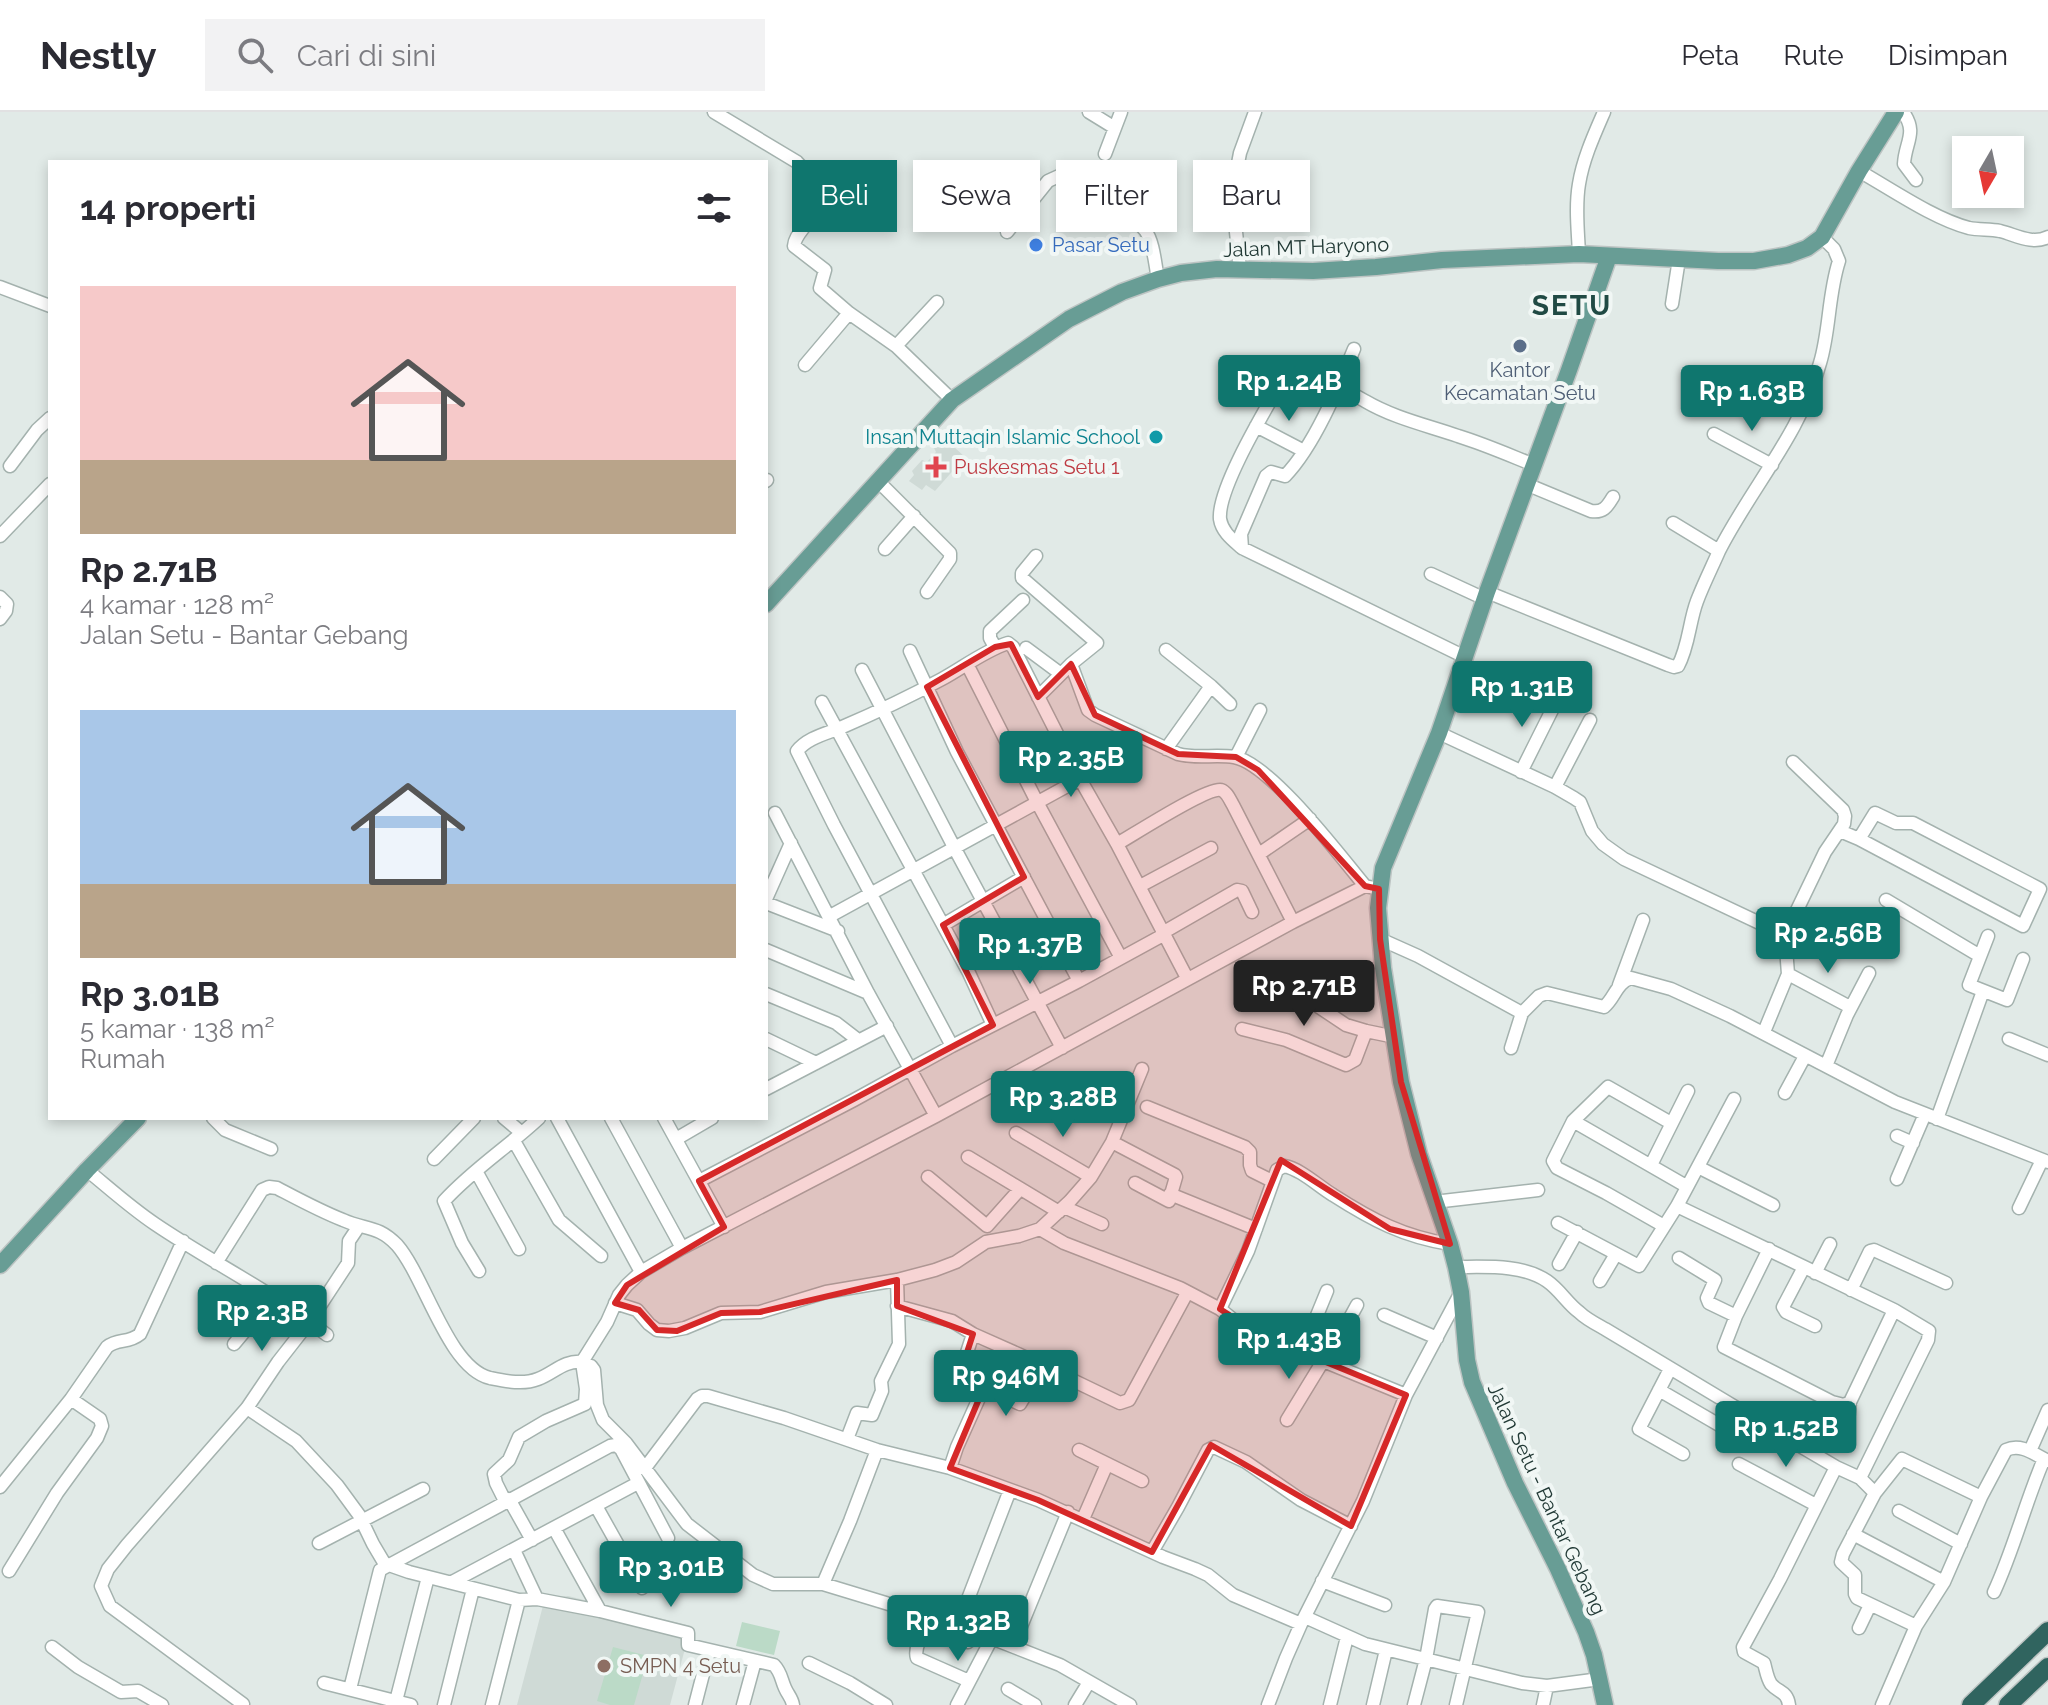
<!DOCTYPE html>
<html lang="id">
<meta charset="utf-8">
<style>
:root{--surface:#fff;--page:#f2f2f3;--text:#2b2b33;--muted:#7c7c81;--line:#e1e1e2;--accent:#0f766e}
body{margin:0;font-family:Raleway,sans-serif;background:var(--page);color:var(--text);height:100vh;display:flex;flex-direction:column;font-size:30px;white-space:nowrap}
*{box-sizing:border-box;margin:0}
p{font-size:26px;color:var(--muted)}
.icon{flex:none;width:44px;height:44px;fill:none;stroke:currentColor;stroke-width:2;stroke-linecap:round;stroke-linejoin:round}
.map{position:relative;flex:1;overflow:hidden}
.details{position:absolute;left:48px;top:48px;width:720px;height:960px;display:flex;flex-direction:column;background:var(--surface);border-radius:0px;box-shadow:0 4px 12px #0003}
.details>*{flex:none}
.hud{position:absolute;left:792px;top:48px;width:760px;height:72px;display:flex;gap:16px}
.needle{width:52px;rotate:189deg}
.buttons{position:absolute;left:1952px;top:24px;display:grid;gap:16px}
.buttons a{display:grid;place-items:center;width:72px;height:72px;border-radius:0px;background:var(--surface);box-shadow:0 4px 12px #0003;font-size:40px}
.price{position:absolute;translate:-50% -68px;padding:0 18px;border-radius:8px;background:var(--accent);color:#fff;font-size:26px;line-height:52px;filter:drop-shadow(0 2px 4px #0008)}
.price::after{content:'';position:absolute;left:50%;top:48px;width:24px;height:18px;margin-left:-12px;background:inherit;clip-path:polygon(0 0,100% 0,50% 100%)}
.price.selected{background:#222;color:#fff}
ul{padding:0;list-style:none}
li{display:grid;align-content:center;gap:16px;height:424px;padding:0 32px}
li span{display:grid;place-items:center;height:248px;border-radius:0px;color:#555}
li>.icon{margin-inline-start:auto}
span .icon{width:144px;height:144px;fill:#fffc;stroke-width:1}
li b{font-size:34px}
h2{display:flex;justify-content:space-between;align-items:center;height:96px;padding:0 32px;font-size:34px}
.pill{padding:0 28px;border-radius:0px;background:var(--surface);box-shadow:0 4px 12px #0003;font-size:28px;line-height:72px}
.pill.selected{background:var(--accent);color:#fff}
header{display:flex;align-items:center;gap:48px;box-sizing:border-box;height:112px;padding:0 40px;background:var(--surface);border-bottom:2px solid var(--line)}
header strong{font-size:38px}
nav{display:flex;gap:44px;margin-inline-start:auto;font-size:28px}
.search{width:560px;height:72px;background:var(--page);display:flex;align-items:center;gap:20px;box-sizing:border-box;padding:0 28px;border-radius:0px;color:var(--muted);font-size:30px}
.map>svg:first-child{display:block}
.built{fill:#cfdad6}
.green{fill:#bbdac7}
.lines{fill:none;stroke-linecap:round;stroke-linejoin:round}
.minor-casing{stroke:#a4b2ae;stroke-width:15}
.major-casing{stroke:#bdc4c3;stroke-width:19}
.highway-casing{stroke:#bdc4c3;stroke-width:21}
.minor{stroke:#fff;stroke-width:12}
.major{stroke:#689d95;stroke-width:16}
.highway{stroke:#30645f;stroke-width:18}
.marked{fill:#d62828;fill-opacity:0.2;stroke:#d62828;stroke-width:6;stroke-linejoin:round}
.shop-dot{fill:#3f7fe0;stroke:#f1f7f5;stroke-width:3}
.service-dot{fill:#5c6f8a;stroke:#f1f7f5;stroke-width:3}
.culture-dot{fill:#0f9aa8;stroke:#f1f7f5;stroke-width:3}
.health-dot{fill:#e0444e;stroke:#f1f7f5;stroke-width:3}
.education-dot{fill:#8d6e63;stroke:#f1f7f5;stroke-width:3}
.labels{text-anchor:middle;stroke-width:8;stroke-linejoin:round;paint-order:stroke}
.shop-label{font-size:20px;fill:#366cbe;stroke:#f1f7f5;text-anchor:start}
.street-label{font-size:20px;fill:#223a36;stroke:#f1f7f5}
.service-label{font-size:20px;fill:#4e5e75;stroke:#f1f7f5}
.culture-label{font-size:20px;fill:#0d838f;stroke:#f1f7f5;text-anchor:end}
.health-label{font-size:20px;fill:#be3a42;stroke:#f1f7f5;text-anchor:start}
.education-label{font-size:20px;fill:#785e54;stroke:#f1f7f5;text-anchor:start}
.district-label{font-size:28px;font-weight:bold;letter-spacing:2px;fill:#204a44;stroke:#f1f7f5}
</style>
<header>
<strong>Nestly</strong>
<div class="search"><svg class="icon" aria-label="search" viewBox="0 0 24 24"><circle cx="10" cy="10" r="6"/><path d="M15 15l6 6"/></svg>Cari di sini</div>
<nav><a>Peta</a><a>Rute</a><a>Disimpan</a></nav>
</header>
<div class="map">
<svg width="2048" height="1593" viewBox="0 0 2048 1593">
<rect width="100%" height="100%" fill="#e1eae7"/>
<path class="built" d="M942,324L965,345L935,379L926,373L922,378L909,369L914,363L912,359L922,348L927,350L936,340L934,336Z
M568,1484L691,1514L670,1593H517L545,1486Z"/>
<path class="green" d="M742,1510L780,1519L774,1543L736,1534Z
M613,1535L648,1544L634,1593H610L597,1589Z"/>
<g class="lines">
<defs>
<path id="minor" d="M714,0L797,50C814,66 820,91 807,111C802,119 795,124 794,134L825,158L820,176L849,201L896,234L952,288
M1089,0L1115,16
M1903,0C1918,21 1905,30 1904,52L1916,68
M1105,42L1121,0
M1859,59C1891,77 1934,107 1969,116C1979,118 1990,117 2000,119C2016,123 2032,133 2048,125
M1007,120L1048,69L1059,64C1083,77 1128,98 1145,118C1154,130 1155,153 1158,167
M1579,142C1578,119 1575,95 1579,72C1583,47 1594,23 1604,0
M1240,157L1232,83L1240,41L1255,0
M0,175L50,194
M1672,192L1679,147
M896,234L937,190
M805,253L849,201
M1256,314L1304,339
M1714,322L1772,353
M10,354L37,318L50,306
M766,369L767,368
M879,370L950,441V447L927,480
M1526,372L1591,399C1603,401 1607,395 1613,385
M1673,411L1719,439
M0,424L50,372
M1242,436L1241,422L1266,364L1271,360L1285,364C1314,334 1338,276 1354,237
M885,437L914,404
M1036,444L1022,461V466L1097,531L1071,552L1038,585
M1431,462L1485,487
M1487,480L1668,553L1674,555L1678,554C1689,534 1689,510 1697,489C1703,473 1712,455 1719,439C1751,376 1801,321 1820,251C1830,218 1828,183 1839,149L1834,137L1822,125
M0,485L7,492L6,499L0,507
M995,535L990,526V519L1023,488
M1026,536L1061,562
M1166,538L1211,574L1230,592
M910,539L957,640L1079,869
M1465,545L1242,436C1233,428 1222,420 1220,407C1217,375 1272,287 1289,256C1306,246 1324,264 1338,273C1347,279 1356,284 1365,289C1394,306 1426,313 1458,324C1484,332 1509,343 1534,353
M967,552L1037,690L1121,846
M1071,552L1088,598L1095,603L1178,642C1196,647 1215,642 1234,645C1270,651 1340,744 1365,774
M862,558L955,737L1062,936
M822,590L969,861L993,913
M1439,621L1555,675L1574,686L1580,690L1592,719L1603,732L1624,747L1785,823L1788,862L1764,920
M1166,637L1211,574
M1236,645L1260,598
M1521,660L1555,592
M1555,675L1590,608
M775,701L868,881L936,1004
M1840,719L1859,727L2023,814L2040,777L1913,711H1896L1875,701L1859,727
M1117,732C1133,723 1207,675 1221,678C1227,680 1230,688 1233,693L1293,810
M1259,742L1310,707
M1140,774L1211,736
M766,787L791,731
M1886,788L1980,844
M766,791L838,819
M830,804L1080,667
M943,813L1024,765
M1164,820L1237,778L1242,779L1252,800
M1785,823L1825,740L1844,712L1845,704L1843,698L1793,650
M1988,824L1969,873L2007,888L2023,847
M1380,827L1418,844L1522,901L1539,884L1547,881L1604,895C1615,886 1616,871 1631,866L1671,877L1730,904L1895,990L2048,1050
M766,838L868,881
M1788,862L1850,895
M1619,873L1643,808
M1295,879L1346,913L1366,919L1395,925
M766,882L836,911L858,928
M1242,917L1286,928L1346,953L1355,948L1366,919
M766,927L816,951
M2009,927L2048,943
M952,934L834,713L797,639C807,626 825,622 840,616C875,601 909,585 942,567C964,555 984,539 1008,531L1013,535L1080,667L1117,732L1187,866
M1511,936L1522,901
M1826,954L1847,903L1869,861
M766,977L887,914
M1785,981L1805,944
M1147,995L1245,1035L1250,1040V1053L1252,1059L1272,1069
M213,1006L225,1018L271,1037
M504,1006L522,1021
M557,1006L641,1160
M611,1006L682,1136
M664,1006L724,1115
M1937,1007L1983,879
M1573,1009L1686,1074
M1016,1021L1091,1065
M1897,1024L1913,1031
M676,1027L712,1006
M514,1029L559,1108L601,1144
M968,1045L1059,1100
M434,1047L474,1006
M1651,1053L1688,979
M1698,1055L1773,1093
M87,1058C109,1076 131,1096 155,1112C211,1150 273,1180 327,1223
M476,1059L519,1137
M928,1065L987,1114L1020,1077
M1897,1067L1925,1002
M699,1069L854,988L952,934L1079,869L1165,822
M1135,1071L1169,1089L1176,1065L1175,1063L1112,1030L1142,957
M1170,1082L1256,1117
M1434,1090L1538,1078
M1677,1094L1894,1198L1929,1219L1928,1228L1860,1366
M1064,1095L1102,1112
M2019,1096L2042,1048
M1558,1111L1639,1154L1677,1094L1734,987
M1664,1114L1606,1081L1557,1056L1553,1049L1573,1009L1608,975L1671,1011
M1040,1117L1064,1131L1180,1176L1220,1197L1241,1214L1260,1223L1406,1283
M1769,1137L1736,1204L1724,1235L1832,1290L1844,1293L1850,1290L1894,1198
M1679,1146L1715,1168L1707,1186L1709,1191L1736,1204
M216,1151L262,1078L269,1075L277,1076C298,1087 320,1099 343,1108C365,1118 378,1113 397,1133C425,1165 448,1256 490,1266C505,1269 523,1273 538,1267C554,1261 564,1248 582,1250L607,1210L619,1183L627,1173L641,1160L682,1136L936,1004L1293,810L1365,774L1379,777
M1559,1152L1577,1120
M1456,1155C1485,1155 1522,1152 1547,1169C1560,1178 1567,1191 1579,1200C1586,1207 1596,1212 1605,1217L1790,1328L1836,1355L1860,1366L1875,1381L1843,1442L1841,1450L1855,1463V1482L1857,1486L1916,1514
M1804,1155L1783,1195L1786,1200L1815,1214
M479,1159L462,1131L444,1089C472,1058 508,1035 539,1006
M1815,1161L1830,1132
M1600,1169L1616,1142
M1851,1178L1870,1139L1874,1138L1946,1171
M615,1191L637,1198L649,1212L657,1218L669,1219L685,1216L721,1201L760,1200L826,1180L897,1168L935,1158L956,1150L986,1130L1019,1124L1040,1117L1070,1089L1091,1065L1112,1030
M897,1194L952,1209L973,1222L1018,1242L1120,1291L1129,1288L1187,1181
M1220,1197L1248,1139L1277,1058L1284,1054C1301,1057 1318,1074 1333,1083C1372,1108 1404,1125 1450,1132
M1384,1203L1437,1226
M973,1222L960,1262L984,1275
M234,1232L273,1185
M1302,1240L1327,1179
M1326,1250L1357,1193
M583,1253L591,1254L594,1258L597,1293L603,1308L626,1331L687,1412L753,1463L773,1472H823L958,1513L1060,1553L1130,1593
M1670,1257L1639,1317L1683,1342
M1659,1278L1721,1314
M247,1296L296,1329L337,1373L359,1403L373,1432L386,1454
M1287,1308L1323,1249
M847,1327L857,1301L872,1303L882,1279L881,1269L899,1232L897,1168
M1846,1328L1850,1290
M1079,1338L1142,1369
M2030,1339L2048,1298
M1739,1352L1816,1393
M631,1356H645L697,1287L702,1284H708L784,1306L877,1338L950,1356L1038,1388L1163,1445L1195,1457L1208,1463L1233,1483L1301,1512
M950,1356L957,1335L984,1275L1020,1292L1023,1287L1036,1251
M0,1375L71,1287L107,1235C118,1226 128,1232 140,1222L183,1129
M1875,1381L1902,1347L1981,1385
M509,1387L532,1428
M505,1389L496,1371L494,1362L509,1348L519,1325L546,1309L585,1292L586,1277L582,1250
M596,1394L642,1476
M1899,1399L1961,1432
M1083,1407L1107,1352
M1853,1422L1944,1470
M319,1431L423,1377
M514,1438L537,1487
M1152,1440L1178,1395L1208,1338L1214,1335L1246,1350L1301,1388L1351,1414
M389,1453L409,1460L519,1488L537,1487L600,1499L554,1416
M9,1459L57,1381L97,1326L102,1314L100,1307L71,1287
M1322,1469L1385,1493
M452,1470L638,1371
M823,1472L850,1409L877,1338
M1994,1480C2014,1437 2025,1391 2044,1347
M600,1499L688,1521V1533L774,1553C781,1560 781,1567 785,1576C788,1583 792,1586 793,1593
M1305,1505L1365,1532L1522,1571L1547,1574L1600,1567
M958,1513L1010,1378
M1859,1516L1870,1493
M1013,1534L1068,1400
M52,1535L78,1555L121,1580L138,1579L162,1593
M809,1551L850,1571L886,1593
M969,1569L917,1546C914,1537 921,1523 927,1516H933L968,1530L977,1521
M324,1571L411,1593
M350,1577L380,1458L610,1334L616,1333L621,1337L668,1426
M1008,1577L1035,1593
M396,1589L428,1465
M243,1592L110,1494L101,1474L108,1457L127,1433L247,1296L278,1250L310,1209L348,1151L349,1129L359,1114
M444,1593L473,1477
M492,1593L519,1488
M695,1593L709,1539
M743,1593L755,1549
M957,1593L992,1526
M1075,1593L1089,1570
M1268,1593L1286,1546L1301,1512L1363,1389L1406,1283L1461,1180
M1330,1593L1347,1525
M1373,1593L1386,1538
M1414,1593L1426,1547L1435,1497L1437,1494L1478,1500L1456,1593
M1543,1593L1547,1574
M1789,1593C1787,1579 1779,1581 1771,1572C1767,1566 1766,1558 1764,1551L1744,1540L1743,1535L1780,1467L1836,1355
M1882,1593L1916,1514L1944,1470L1981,1385L2006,1338C2021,1331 2034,1342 2048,1349"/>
<path id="major" d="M766,492L952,288L1069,207L1122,180L1158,167L1181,161L1217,157L1313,159L1376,155L1442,148L1579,142L1718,149H1754L1788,143L1807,136L1822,125L1859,59L1896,0
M0,1153L87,1058L138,1006
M1605,1593L1594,1543L1586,1520L1558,1457L1515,1371L1472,1270L1467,1248L1461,1180L1456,1155L1450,1132L1419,1042L1401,970L1383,856L1378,796L1383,756L1439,621L1487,480L1569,258L1609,144"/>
<path id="highway" d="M1971,1593L2048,1519
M2008,1593L2048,1555"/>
</defs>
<use href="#minor" class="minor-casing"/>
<use href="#major" class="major-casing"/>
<use href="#highway" class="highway-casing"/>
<use href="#minor" class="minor"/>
<use href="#major" class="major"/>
<use href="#highway" class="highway"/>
</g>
<path class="marked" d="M1011,532L1038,585L1071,552L1095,603L1178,642L1236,645L1258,658L1365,774L1379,777L1380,827L1401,970L1450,1132L1390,1117L1281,1048L1220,1197L1260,1223L1406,1283L1351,1414L1211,1333L1152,1440L1038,1388L950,1356L984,1275L960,1262L973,1222L897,1194V1168L760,1200L721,1201L677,1219L657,1218L639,1198L615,1191L627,1173L724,1115L699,1069L993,913L943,813L1024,765L927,575L995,535Z"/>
<circle class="shop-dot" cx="1036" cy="133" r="8"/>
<circle class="service-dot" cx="1520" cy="234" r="8"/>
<circle class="culture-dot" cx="1156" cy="325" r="8"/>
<path class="health-dot" d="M932 343h8v8h8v8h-8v8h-8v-8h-8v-8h8z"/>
<circle class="education-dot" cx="604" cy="1554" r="8"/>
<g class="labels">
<g class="shop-label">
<text x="1052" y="140">Pasar Setu</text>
</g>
<g class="street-label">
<text transform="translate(1306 135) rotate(-2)" y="7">Jalan MT Haryono</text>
<text transform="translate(1547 1387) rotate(65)" y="7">Jalan Setu - Bantar Gebang</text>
</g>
<g class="service-label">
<text x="1520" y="265">Kantor<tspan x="1520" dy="23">Kecamatan Setu</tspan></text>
</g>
<g class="culture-label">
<text x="1140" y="332">Insan Muttaqin Islamic School</text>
</g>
<g class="health-label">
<text x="954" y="362">Puskesmas Setu 1</text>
</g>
<g class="education-label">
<text x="620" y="1561">SMPN 4 Setu</text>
</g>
<g class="district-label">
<text x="1572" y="203">SETU</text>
</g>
</g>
</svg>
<div class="buttons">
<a><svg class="needle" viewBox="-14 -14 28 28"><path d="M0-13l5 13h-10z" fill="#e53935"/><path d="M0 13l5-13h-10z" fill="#7c7c81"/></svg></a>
</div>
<b class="price" style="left:1289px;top:311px">Rp 1.24B</b>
<b class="price" style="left:1752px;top:321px">Rp 1.63B</b>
<b class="price" style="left:1522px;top:617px">Rp 1.31B</b>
<b class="price" style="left:1071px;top:687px">Rp 2.35B</b>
<b class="price" style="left:1828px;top:863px">Rp 2.56B</b>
<b class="price" style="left:1030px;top:874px">Rp 1.37B</b>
<b class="price selected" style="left:1304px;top:916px">Rp 2.71B</b>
<b class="price" style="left:1063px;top:1027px">Rp 3.28B</b>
<b class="price" style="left:262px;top:1241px">Rp 2.3B</b>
<b class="price" style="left:1289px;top:1269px">Rp 1.43B</b>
<b class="price" style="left:1006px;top:1306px">Rp 946M</b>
<b class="price" style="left:1786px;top:1357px">Rp 1.52B</b>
<b class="price" style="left:671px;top:1497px">Rp 3.01B</b>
<b class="price" style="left:958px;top:1551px">Rp 1.32B</b>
<div class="hud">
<a class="pill selected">Beli</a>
<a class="pill">Sewa</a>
<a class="pill">Filter</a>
<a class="pill">Baru</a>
</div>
<section class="details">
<h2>14 properti<svg class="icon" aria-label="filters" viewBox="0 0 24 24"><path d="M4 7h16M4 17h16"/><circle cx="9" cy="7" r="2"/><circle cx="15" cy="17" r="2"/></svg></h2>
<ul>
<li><span style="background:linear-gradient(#f6c9c9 70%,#b9a48a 0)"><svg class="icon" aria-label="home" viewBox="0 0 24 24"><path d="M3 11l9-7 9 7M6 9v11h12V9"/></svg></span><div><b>Rp 2.71B</b><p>4 kamar · 128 m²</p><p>Jalan Setu - Bantar Gebang</p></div></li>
<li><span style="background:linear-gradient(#a9c7e8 70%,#b9a48a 0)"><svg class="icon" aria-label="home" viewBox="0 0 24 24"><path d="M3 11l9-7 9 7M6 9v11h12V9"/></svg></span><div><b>Rp 3.01B</b><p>5 kamar · 138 m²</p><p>Rumah</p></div></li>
</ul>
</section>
</div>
